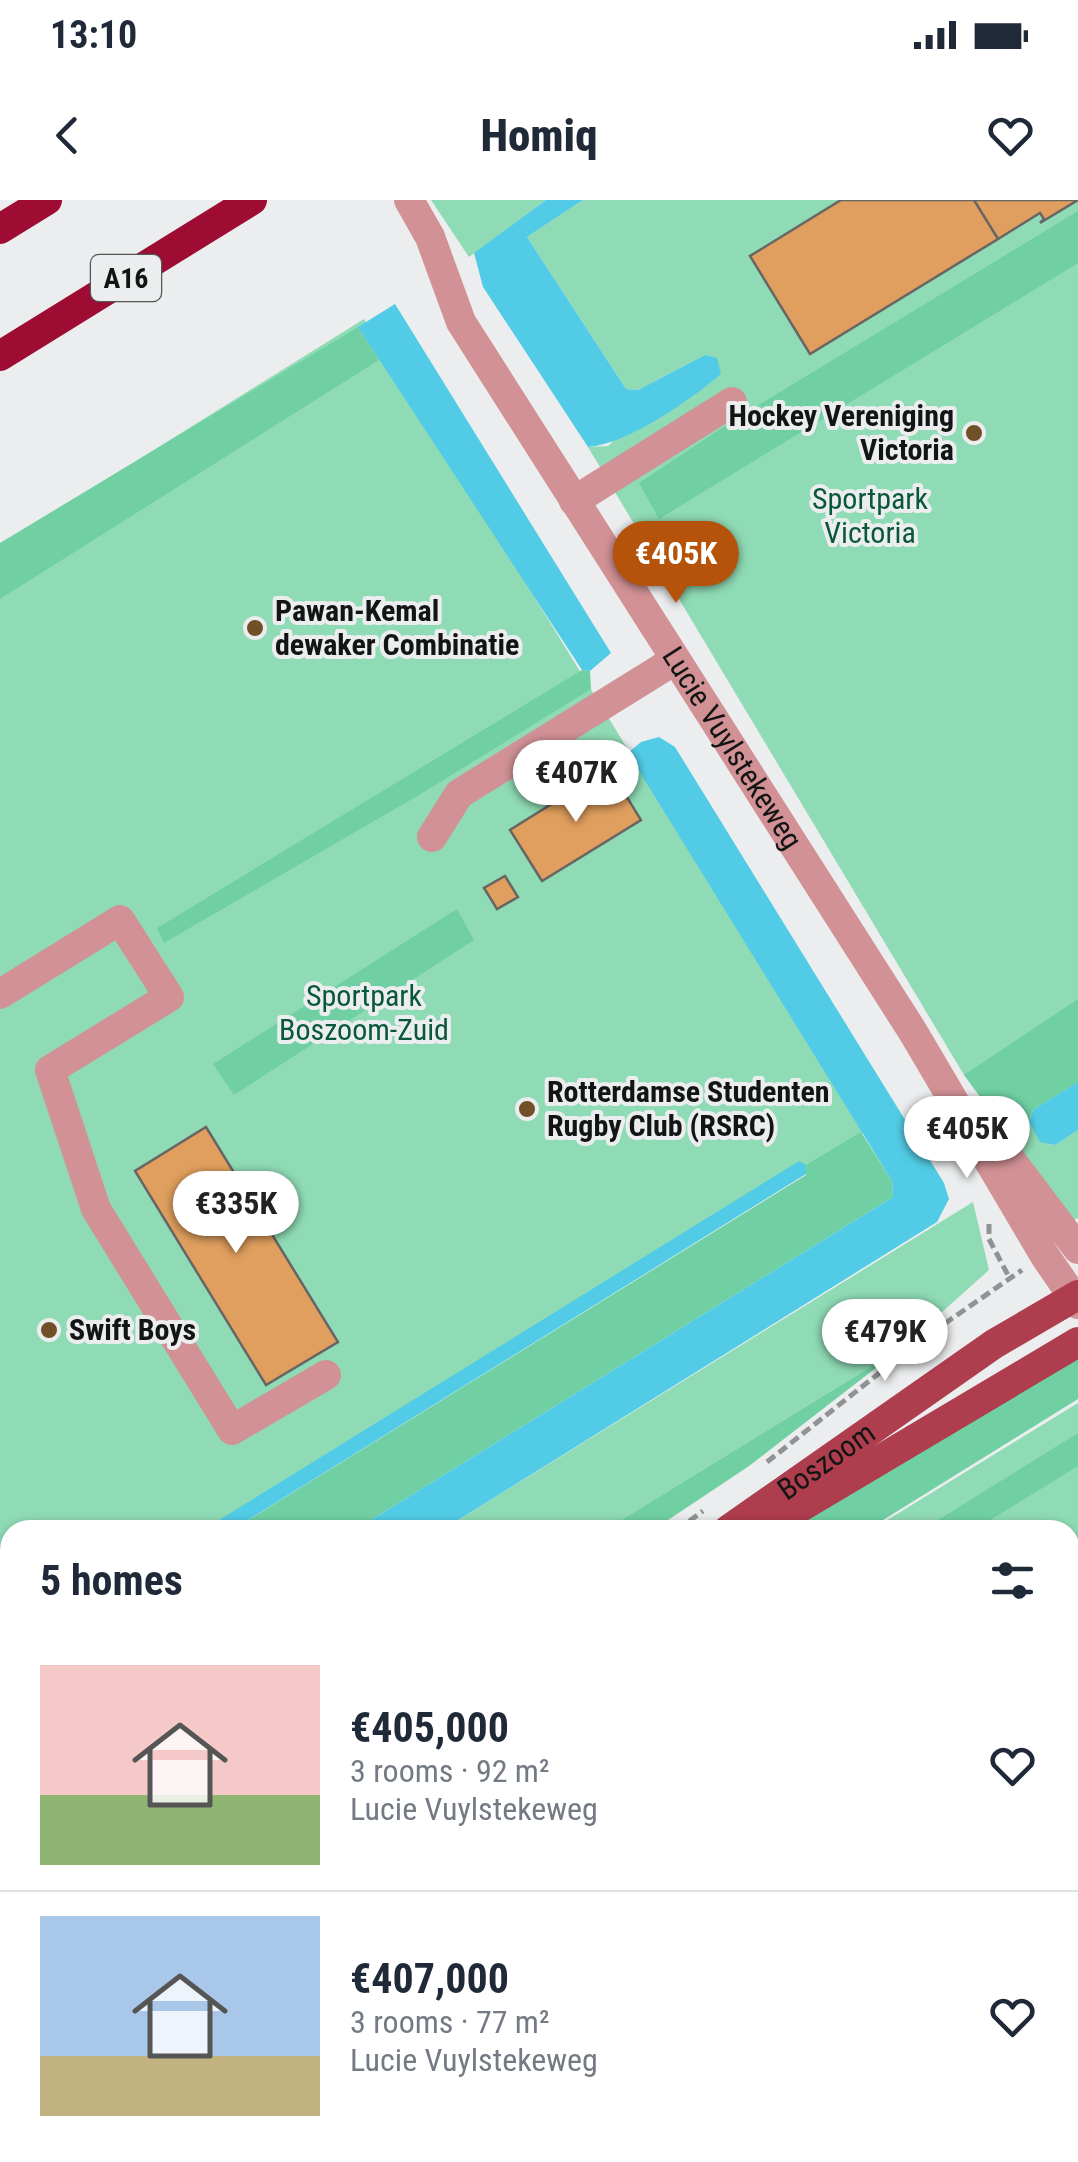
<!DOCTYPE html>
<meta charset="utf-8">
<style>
:root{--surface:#fff;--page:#f2f2f3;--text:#1f2937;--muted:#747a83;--line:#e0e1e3;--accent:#b45309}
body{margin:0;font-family:"Roboto Condensed",sans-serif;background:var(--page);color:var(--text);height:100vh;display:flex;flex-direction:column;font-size:38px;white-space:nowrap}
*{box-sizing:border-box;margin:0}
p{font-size:32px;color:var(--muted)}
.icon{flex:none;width:55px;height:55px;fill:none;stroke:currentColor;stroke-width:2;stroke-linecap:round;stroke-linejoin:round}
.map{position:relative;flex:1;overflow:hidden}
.details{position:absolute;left:0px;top:1320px;width:1080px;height:642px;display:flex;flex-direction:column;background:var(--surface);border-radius:30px 30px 0 0;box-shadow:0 2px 8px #0004}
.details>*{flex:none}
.price{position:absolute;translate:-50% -85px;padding:0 22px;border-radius:35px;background:#fff;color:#222;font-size:32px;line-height:65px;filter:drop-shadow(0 2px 5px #0008)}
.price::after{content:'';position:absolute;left:50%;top:60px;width:30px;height:22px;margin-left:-15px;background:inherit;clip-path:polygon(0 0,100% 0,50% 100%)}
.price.current{background:var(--accent);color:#fff}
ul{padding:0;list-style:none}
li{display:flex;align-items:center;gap:30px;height:250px;padding:0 40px}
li+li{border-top:2px solid var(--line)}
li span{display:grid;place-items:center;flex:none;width:280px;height:200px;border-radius:0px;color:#555}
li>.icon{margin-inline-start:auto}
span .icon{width:120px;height:120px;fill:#fffc;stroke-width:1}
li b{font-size:42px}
h2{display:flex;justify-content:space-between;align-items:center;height:120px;padding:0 40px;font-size:42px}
.status{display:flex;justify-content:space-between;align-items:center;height:70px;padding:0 50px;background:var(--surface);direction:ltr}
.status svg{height:28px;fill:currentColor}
header{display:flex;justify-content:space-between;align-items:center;height:130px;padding:0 40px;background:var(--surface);font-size:45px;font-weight:800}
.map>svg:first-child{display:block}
.green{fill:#8fdbb5}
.forest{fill:#70d0a3}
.water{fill:#52cce6}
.building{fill:#e09f5e;stroke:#676664;stroke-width:2.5}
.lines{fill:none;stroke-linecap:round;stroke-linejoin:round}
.path{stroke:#909293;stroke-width:5;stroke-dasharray:10 5;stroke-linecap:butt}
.minor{stroke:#d19195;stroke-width:30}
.major{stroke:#ae3d4d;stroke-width:30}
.highway{stroke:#9e0b33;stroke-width:30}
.poi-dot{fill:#715027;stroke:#ebedee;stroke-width:4}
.labels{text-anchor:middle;stroke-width:8;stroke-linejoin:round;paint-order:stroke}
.shield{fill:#ebedee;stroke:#545555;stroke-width:2.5}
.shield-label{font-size:28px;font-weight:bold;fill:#131414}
.poi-label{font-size:30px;font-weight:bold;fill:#131414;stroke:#ebedee;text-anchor:start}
.park-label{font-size:30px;fill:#09583b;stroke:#ebedee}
.street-label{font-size:30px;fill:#131414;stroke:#ebedee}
</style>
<div class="status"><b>13:10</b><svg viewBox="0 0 49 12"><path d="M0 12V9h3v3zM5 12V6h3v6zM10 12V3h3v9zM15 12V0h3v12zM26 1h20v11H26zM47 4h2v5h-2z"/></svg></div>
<header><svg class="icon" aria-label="back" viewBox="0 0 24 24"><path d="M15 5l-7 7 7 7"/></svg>Homiq<svg class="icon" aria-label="heart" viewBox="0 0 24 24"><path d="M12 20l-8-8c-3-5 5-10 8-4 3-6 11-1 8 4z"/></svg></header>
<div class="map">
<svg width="1078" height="1962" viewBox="0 0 1078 1962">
<rect width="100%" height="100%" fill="#ebedee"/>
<path class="green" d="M431,0H546L469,57Z
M583,0H1078V882L1033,910L964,875L588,247L608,246L705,155L638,190L626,189L527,37Z
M364,119L863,933L221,1330H10V1461L0,1467V346Z
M1029,922L1040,941L1054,945L1078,930V1018L1072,1021L1011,939Z
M973,1002L989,1070L903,1147L605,1330H442Z
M1078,1203V1962H0V1865L10,1859V1952H1070V1330H871Z"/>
<path class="forest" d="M1078,11V63L659,319L639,283L734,220Z
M358,127L379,160L0,399V343Z
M582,470L590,471L591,489L419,595L164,743L157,728Z
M457,709L474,740L234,895L213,864Z
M1078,799V882L1033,910L1029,922L1011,939L964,875Z
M861,932L892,981L893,997L355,1330H232L806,975V965Z
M903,1147L749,1266L653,1330H605Z
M1078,1152V1199L867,1330H785Z
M1078,1233V1266L974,1330H922Z"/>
<path class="water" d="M546,0H583L527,37L626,189L638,190L705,155L717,158L721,174C690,200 628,244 588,247L483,87L474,53Z
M395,104L611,453L590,471L582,470L358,127Z
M659,537L675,547L944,983L949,999L937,1022L442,1330H355L893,997L892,981L628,553L641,542Z
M1078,882V930L1055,945L1040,942L1029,922L1033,910Z
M799,961L806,965V974L232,1330H203Z"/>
<path class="building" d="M841,0H974L998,39L810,154L750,56Z
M974,0H1078L1040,23L1044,19L1040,13L998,39Z
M609,568L641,620L542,681L510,630Z
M505,676L518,697L497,709L484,688Z
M206,927L338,1142L266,1185L135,971Z"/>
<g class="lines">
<path class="path" d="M989,1024V1039L1009,1077
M767,1262L921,1140L1022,1070
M677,1330L703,1311
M0,1748L10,1742"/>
<g class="minor">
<path id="s1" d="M409,0L430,37L461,122L913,832L1045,1056L1078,1104"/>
<path d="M574,301L732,202"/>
<path d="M432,637L459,594L675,460"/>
<path d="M0,794L120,720L169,797L50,870L96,1009L232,1230L326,1175"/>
<path d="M995,939L1078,1049"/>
</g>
<g class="major">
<path id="s2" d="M728,1330L994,1144L1078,1095"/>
<path d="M762,1330L1078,1142"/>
<path d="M0,1801L10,1795"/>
</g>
<path class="highway" d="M0,29L47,0
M0,156L252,0"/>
</g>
<g class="poi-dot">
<circle cx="974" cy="233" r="10"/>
<circle cx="255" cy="428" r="10"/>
<circle cx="527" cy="909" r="10"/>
<circle cx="49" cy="1130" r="10"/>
</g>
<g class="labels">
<rect class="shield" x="91" y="55" width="70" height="46" rx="8"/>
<g class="shield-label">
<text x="126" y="88">A16</text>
</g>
<g class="poi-label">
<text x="954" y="226" text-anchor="end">Hockey Vereniging<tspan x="954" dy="34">Victoria</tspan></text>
<text x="275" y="421">Pawan-Kemal<tspan x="275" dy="34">dewaker Combinatie</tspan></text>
<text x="547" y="902">Rotterdamse Studenten<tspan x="547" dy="34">Rugby Club (RSRC)</tspan></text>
<text x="69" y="1140">Swift Boys</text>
</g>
<g class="park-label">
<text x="870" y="309">Sportpark<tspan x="870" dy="34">Victoria</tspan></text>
<text x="364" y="806">Sportpark<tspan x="364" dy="34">Boszoom-Zuid</tspan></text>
</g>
<g class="street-label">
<text dy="10" stroke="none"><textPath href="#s1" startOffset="638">Lucie Vuylstekeweg</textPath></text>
<text dy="10" stroke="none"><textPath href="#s2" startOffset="120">Boszoom</textPath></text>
</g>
</g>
</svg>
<b class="price current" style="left:676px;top:406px">€405K</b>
<b class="price" style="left:576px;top:625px">€407K</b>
<b class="price" style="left:967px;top:981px">€405K</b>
<b class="price" style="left:236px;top:1056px">€335K</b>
<b class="price" style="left:885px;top:1184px">€479K</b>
<section class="details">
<h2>5 homes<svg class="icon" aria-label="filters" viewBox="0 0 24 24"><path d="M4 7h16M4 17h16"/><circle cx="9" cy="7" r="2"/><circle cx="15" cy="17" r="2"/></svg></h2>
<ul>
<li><span style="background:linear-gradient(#f6c9c9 65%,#8fb573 0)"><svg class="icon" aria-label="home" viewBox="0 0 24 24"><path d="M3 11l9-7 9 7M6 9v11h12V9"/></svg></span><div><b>€405,000</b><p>3 rooms · 92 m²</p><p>Lucie Vuylstekeweg</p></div><svg class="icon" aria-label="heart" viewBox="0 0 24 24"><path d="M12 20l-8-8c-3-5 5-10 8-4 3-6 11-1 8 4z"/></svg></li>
<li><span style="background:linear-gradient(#a9c7e8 70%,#c2b280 0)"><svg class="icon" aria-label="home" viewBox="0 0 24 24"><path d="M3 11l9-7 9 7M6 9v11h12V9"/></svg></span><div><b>€407,000</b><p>3 rooms · 77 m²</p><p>Lucie Vuylstekeweg</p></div><svg class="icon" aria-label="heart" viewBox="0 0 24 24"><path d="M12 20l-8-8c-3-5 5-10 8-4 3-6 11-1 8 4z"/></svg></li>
</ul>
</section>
</div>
